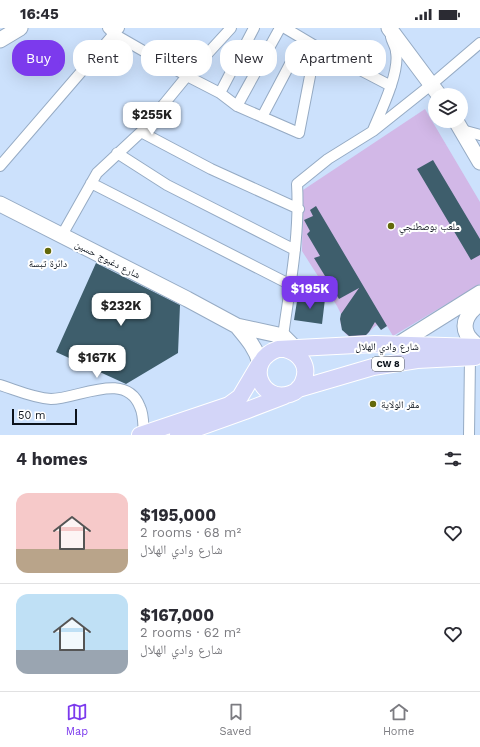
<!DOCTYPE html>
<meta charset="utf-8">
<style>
:root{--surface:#fff;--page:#f2f2f3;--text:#2b2b33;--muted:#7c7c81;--line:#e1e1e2;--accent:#7c3aed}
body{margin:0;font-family:"Work Sans","Noto Naskh Arabic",sans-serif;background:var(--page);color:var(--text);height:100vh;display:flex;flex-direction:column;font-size:15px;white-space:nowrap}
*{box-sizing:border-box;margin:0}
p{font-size:13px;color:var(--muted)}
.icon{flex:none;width:22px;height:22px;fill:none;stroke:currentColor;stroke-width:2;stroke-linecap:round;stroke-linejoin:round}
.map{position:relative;height:407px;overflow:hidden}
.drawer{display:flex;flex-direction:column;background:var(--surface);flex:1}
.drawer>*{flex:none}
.hud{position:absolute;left:12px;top:12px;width:456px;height:36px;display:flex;gap:8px}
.controls{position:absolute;left:428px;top:60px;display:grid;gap:8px}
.controls a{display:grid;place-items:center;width:40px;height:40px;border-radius:50%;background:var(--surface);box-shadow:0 4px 16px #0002;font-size:20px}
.scale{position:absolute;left:12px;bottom:10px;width:65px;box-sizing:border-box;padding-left:4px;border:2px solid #0c131c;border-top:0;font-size:11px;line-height:14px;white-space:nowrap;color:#0c131c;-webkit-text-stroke:3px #fff;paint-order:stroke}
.price{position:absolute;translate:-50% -34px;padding:0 9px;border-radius:8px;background:#fff;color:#222;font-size:13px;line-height:26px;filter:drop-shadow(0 1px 2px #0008)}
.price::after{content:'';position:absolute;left:50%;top:24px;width:12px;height:9px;margin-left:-6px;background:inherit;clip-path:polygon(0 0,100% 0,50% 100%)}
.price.selected{background:var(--accent);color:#fff}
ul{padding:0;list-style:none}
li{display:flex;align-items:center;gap:12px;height:100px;padding:0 16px}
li+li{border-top:1px solid var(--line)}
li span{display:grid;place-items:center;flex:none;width:112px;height:80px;border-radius:12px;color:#555}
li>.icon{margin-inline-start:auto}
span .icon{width:48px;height:48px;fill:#fffc;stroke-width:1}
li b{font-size:17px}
h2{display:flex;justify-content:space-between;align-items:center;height:48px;padding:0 16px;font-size:17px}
.tag{padding:0 14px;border-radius:16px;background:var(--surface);box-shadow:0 4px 16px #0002;font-size:14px;line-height:36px}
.tag.selected{background:var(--accent);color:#fff}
.status{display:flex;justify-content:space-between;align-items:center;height:28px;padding:0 20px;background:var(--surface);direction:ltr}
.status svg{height:11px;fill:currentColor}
.tabs{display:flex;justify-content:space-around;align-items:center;height:56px;border-top:1px solid var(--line);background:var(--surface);font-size:11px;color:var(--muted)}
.tabs a{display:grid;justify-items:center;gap:2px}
.tabs .selected{color:var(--accent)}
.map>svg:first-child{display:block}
.green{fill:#d2b8e7}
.building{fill:#3e5e6c}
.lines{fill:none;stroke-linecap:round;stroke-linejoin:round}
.street-casing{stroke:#96abc4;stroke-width:12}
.secondary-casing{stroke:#96abc4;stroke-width:17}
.primary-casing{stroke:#fff;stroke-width:18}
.street{stroke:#fff;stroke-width:10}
.secondary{stroke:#fff;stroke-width:15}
.primary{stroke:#d3d5f8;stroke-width:16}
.poi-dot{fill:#63690b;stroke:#fff;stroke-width:1.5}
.labels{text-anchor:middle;stroke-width:4;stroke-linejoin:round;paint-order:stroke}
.shield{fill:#fff;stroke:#555a60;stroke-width:1}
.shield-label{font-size:9px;font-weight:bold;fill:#0c131c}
.poi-label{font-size:10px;fill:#0c131c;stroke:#fff;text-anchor:start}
.street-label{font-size:10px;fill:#0c131c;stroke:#fff}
</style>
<div class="status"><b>16:45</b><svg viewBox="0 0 49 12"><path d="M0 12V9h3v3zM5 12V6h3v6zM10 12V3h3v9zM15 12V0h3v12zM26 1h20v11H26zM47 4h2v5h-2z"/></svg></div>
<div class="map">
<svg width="480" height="407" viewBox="0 0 480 407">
<rect width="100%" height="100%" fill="#cce1fc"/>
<path class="green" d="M425,81L480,174V256L393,308L387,298L381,302L377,297C372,300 369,305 365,308C350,318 337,300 341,286L337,278L302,223L303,162Z"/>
<path class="building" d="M433,132L480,211V227L471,232L417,141Z
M316,178L387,298L381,302L375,294L369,304L366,307L349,308L342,302L340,291L341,286L359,260L339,271L314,230L320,228L307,206L310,203L304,192L313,188L310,182Z
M96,235L180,277L178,325L126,356L56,324Z
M298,267L325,271L322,296L294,292Z"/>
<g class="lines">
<defs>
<path id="street" d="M108,0L114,6L187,48L220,65L237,78L299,105L310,48L309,44
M285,0L322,22L391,58
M291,34L309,44L322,22
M220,65L254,0
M237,78L280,0
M262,89L291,34L305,12
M373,102C381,83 400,44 396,24C396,19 392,14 391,9
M462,102L480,107
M141,104L211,141L299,181
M117,125L167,157L295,222
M0,138L119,0
M91,155L291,257
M62,207L97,145L141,104L187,48L231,0
M278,312L283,308C290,257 300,207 297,156L328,131L373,103L432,56L480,15
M0,357C16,362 33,370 51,371C78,371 126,342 140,379C144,387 143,398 144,407
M469,407L470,329"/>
<path id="secondary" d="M389,0L439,67
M0,12L20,0
M456,93L480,134
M0,176L187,271L237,298L283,308L295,320L299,328
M237,298C247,310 256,320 260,335
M397,317L480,265
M478,319C475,315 469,311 467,306C461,294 470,282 480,276"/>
<path id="primary" d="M285,321C300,325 310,338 303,354C301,359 296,364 290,366C261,376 243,333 278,321L375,316L480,319
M298,361L373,339L417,332L475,329
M140,407L229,377L240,369L259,337
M178,407L245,383L284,368"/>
</defs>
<use href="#street" class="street-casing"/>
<use href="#secondary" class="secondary-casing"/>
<use href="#primary" class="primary-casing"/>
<use href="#street" class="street"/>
<use href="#secondary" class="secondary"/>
<use href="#primary" class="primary"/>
</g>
<g class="poi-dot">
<circle cx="391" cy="198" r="4"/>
<circle cx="48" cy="223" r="4"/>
<circle cx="373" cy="376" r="4"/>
</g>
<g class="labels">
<rect class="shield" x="372" y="329" width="32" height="14" rx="3"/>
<g class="shield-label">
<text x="388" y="339">CW 8</text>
</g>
<g class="poi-label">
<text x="399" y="202">ملعب بوصطنجي</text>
<text x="48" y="239" text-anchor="middle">دائرة تبسة</text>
<text x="381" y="380">مقر الولاية</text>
</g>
<g class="street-label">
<text transform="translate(108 231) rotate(27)" y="4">شارع دغبوج حسين</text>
<text x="387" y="322">شارع وادي الهلال</text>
</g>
</g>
</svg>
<div class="controls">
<a><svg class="icon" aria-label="layers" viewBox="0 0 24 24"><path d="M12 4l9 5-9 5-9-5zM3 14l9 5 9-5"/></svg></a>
</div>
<div class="scale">50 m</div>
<b class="price" style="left:152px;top:108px">$255K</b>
<b class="price selected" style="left:310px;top:282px">$195K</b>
<b class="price" style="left:121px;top:299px">$232K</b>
<b class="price" style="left:97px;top:351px">$167K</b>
<div class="hud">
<a class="tag selected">Buy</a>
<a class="tag">Rent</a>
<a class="tag">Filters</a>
<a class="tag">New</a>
<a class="tag">Apartment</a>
</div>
</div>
<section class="drawer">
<h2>4 homes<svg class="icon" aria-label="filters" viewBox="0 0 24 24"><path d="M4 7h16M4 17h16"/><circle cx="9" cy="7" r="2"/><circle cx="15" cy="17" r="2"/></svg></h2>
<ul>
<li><span style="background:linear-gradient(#f6c9c9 70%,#b9a48a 0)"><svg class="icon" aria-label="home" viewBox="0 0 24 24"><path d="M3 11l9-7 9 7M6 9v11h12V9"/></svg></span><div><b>$195,000</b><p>2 rooms · 68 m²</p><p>شارع وادي الهلال</p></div><svg class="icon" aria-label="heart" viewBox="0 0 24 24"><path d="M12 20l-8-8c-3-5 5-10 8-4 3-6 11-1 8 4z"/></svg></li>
<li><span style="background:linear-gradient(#bfe0f5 70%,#9aa5b1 0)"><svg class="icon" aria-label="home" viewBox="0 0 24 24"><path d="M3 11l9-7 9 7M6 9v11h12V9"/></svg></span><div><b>$167,000</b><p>2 rooms · 62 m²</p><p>شارع وادي الهلال</p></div><svg class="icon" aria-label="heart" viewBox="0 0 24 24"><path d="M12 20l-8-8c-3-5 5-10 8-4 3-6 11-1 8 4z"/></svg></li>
</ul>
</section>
<nav class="tabs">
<a class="selected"><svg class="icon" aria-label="map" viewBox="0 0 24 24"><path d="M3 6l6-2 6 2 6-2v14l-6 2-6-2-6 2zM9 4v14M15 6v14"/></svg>Map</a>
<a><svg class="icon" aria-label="saved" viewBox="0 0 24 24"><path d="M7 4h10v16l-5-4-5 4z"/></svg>Saved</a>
<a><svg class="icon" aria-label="home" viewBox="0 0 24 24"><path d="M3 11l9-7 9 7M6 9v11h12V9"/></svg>Home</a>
</nav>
